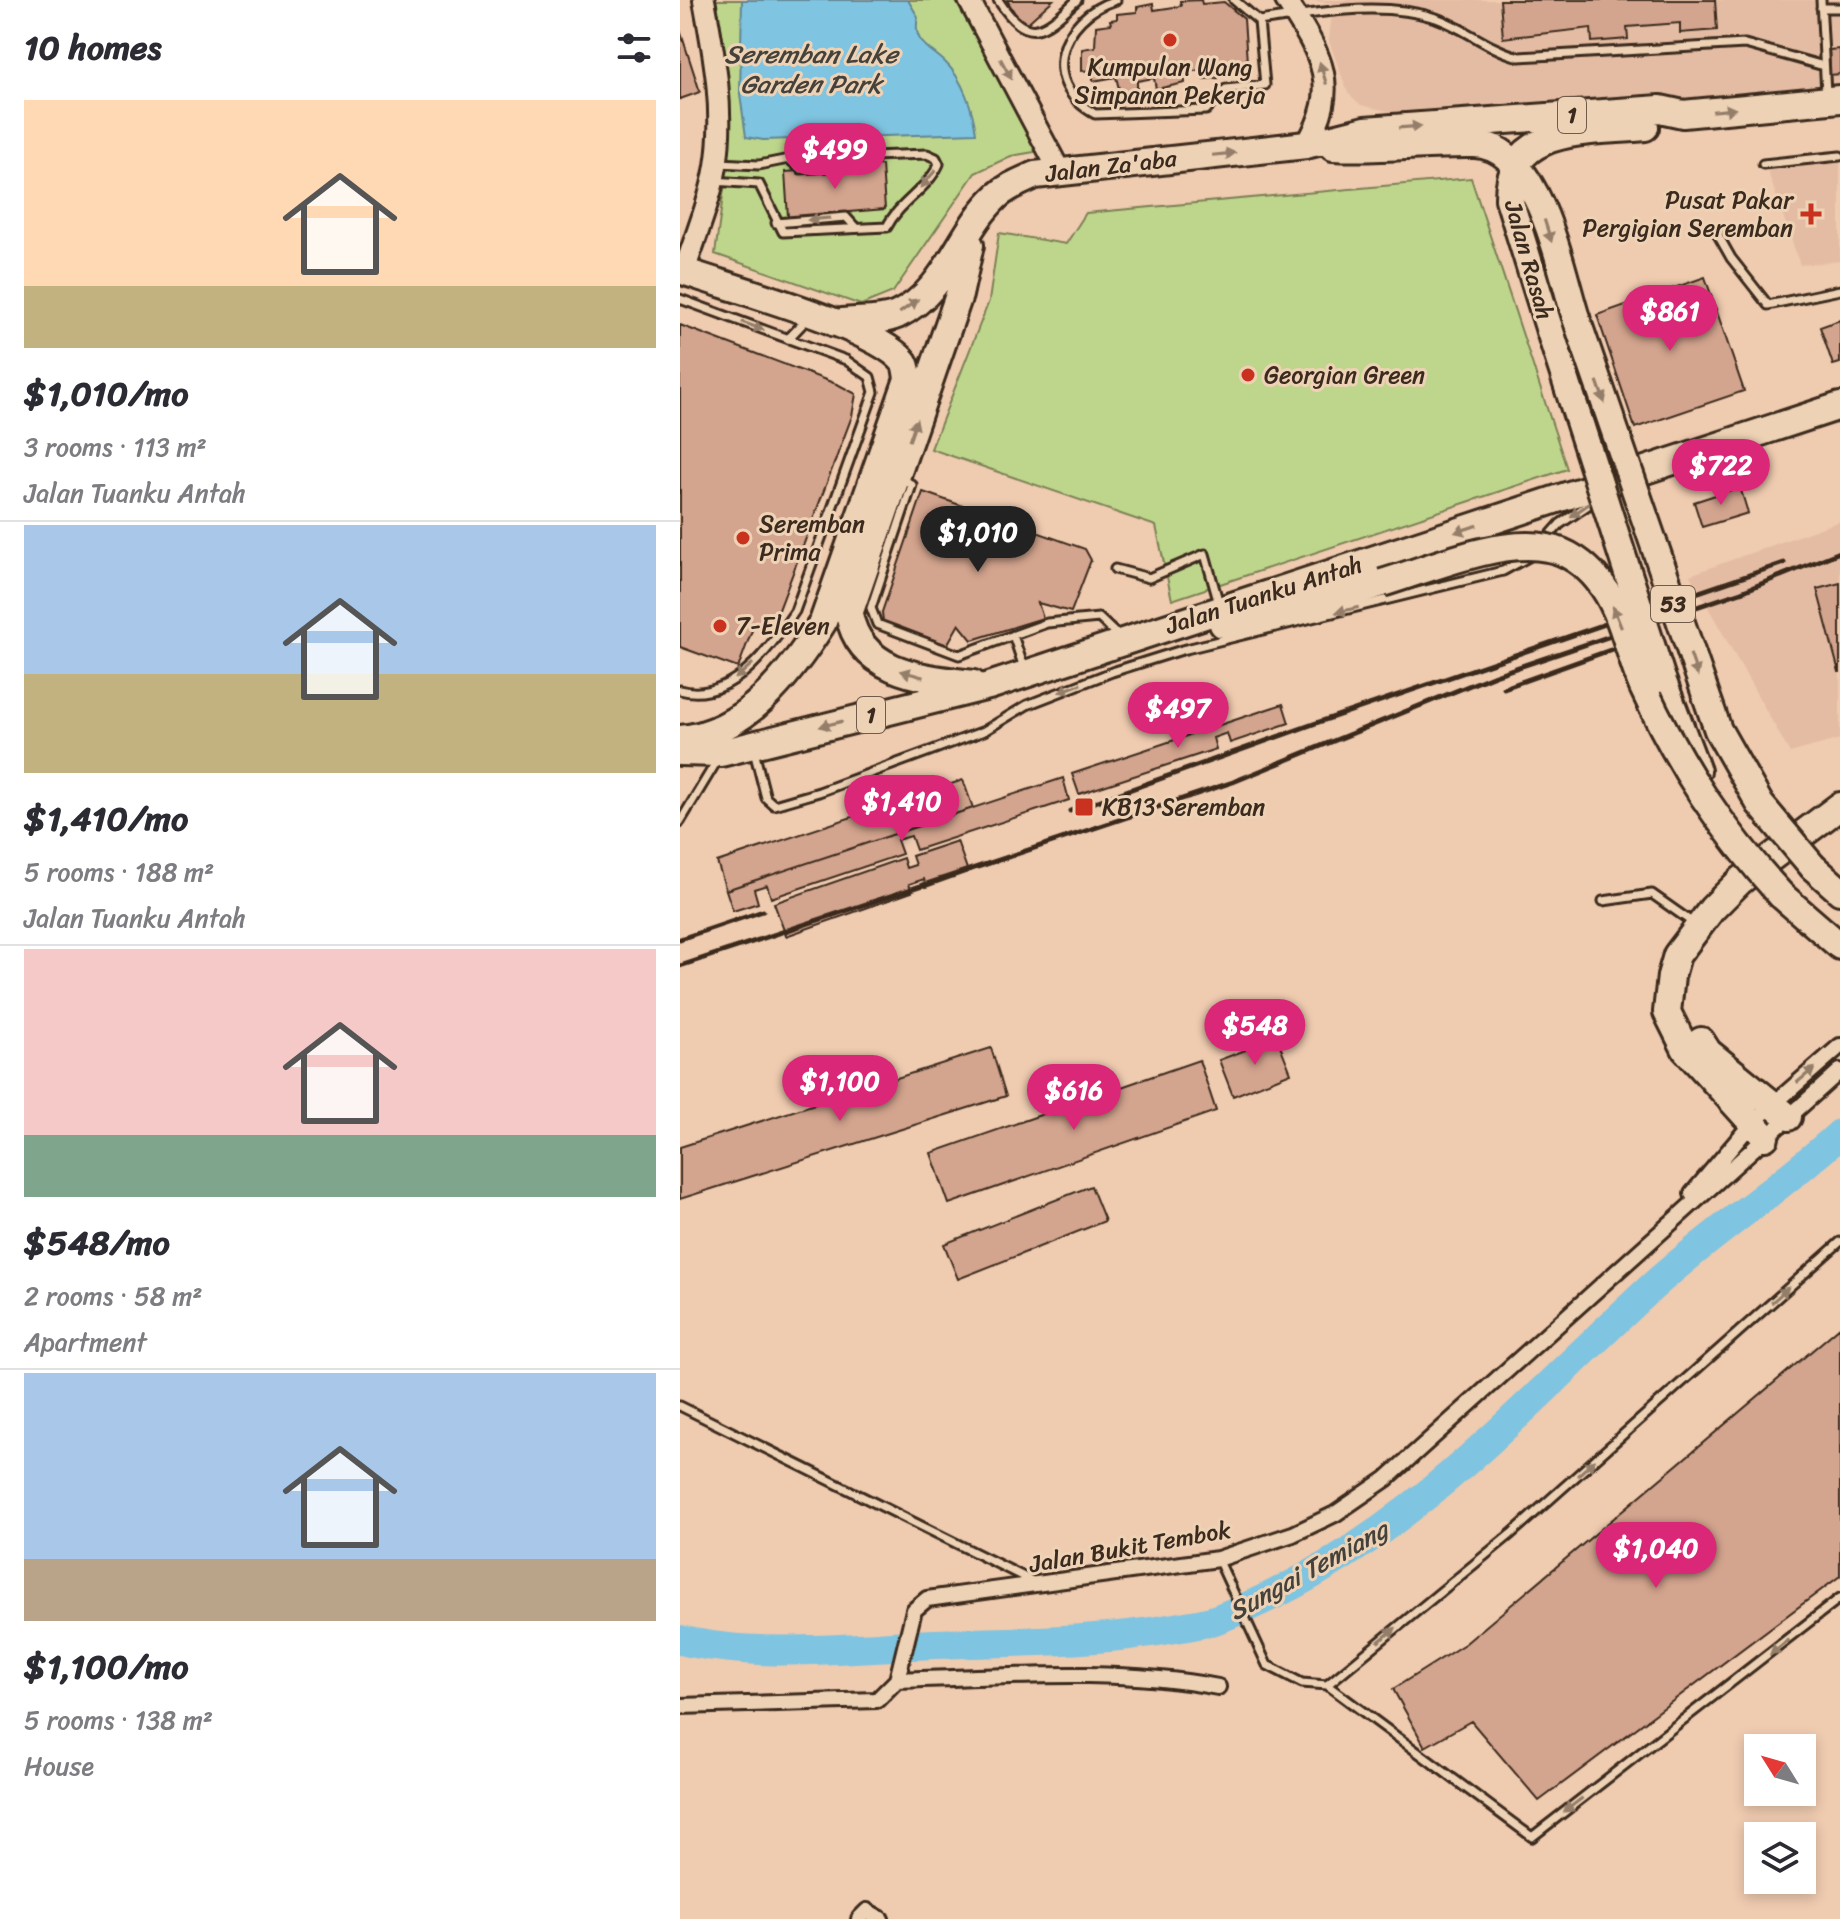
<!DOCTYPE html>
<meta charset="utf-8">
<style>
:root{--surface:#fff;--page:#f7f7f7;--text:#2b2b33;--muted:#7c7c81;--line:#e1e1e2;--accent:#db2777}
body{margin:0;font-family:Sriracha,sans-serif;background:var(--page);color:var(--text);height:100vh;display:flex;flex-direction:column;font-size:30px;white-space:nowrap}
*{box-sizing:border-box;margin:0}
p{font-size:26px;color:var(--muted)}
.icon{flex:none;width:44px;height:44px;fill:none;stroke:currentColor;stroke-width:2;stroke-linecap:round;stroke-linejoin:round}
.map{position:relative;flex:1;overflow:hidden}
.sheet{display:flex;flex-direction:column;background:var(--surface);width:680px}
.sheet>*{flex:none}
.needle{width:52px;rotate:307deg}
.fabs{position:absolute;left:1064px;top:1734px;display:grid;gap:16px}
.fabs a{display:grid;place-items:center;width:72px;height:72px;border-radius:0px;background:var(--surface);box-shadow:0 4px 12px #0003;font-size:40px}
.price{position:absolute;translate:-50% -68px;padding:0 18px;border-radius:28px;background:var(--accent);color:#fff;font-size:26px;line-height:52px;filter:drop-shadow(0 2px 4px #0008)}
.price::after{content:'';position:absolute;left:50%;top:48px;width:24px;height:18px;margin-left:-12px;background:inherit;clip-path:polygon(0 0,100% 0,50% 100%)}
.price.selected{background:#222;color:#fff}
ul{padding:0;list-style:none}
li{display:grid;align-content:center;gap:16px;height:424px;padding:0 24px}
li+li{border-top:2px solid var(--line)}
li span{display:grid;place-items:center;height:248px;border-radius:0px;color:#555}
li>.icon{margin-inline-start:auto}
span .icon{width:144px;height:144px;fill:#fffc;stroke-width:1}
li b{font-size:34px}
h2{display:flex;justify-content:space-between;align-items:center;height:96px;padding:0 24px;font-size:34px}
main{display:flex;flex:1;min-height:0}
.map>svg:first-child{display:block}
.built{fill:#e4bca3}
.green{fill:#bed68c;stroke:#7c8055;stroke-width:2}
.water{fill:#7fc4e0;stroke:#648692;stroke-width:2}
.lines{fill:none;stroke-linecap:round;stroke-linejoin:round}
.river{stroke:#7fc4e0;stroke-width:30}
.building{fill:#d3a48e;stroke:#3b2a1e;stroke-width:2}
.lane-casing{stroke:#3b2a1e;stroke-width:13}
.street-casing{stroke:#3b2a1e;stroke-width:20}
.secondary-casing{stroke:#3b2a1e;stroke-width:26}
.highway-casing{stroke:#3b2a1e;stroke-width:32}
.lane{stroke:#eed2b5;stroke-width:7}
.street{stroke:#eed2b5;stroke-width:14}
.secondary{stroke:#eed2b5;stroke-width:20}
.highway{stroke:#eed2b5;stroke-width:26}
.rail{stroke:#3b2a1e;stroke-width:5}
.highway-bridge-casing{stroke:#3b2a1e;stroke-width:32;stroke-linecap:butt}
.highway-bridge{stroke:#eed2b5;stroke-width:26}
.oneway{fill:#947e6a}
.poi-dot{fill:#c8321e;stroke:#eed2b5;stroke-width:3}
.labels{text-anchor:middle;stroke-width:6;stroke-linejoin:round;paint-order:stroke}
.shield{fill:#eed2b5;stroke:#715c4b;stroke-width:2}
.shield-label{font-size:22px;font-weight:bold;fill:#3b2a1e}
.poi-label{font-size:24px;fill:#3b2a1e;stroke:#eed2b5;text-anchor:start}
.street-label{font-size:24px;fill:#3b2a1e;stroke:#eed2b5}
.water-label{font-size:26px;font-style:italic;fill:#45413b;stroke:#eed2b5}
</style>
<main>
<section class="sheet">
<h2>10 homes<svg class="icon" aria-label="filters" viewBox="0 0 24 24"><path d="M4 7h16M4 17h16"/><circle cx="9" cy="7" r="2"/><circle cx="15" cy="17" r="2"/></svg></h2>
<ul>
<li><span style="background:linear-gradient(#ffd9b3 75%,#c2b280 0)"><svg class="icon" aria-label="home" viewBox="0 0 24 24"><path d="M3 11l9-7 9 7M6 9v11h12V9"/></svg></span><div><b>$1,010/mo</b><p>3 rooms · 113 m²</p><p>Jalan Tuanku Antah</p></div></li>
<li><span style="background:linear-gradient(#a9c7e8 60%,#c2b280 0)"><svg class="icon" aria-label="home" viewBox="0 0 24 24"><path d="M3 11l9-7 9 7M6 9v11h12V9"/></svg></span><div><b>$1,410/mo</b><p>5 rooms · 188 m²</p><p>Jalan Tuanku Antah</p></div></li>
<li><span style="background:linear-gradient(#f6c9c9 75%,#7fa58c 0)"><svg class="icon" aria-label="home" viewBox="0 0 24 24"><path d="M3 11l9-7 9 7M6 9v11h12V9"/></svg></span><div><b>$548/mo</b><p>2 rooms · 58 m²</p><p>Apartment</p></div></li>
<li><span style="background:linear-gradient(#a9c7e8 75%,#b9a48a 0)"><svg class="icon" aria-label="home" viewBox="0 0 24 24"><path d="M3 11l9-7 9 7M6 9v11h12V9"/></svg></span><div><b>$1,100/mo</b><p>5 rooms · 138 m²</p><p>House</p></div></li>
</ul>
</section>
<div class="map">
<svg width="1160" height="1919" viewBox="0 0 1160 1919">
<rect width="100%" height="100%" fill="#efcbb0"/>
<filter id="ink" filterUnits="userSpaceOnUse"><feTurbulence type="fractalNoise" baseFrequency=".0125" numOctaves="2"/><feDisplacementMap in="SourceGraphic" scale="16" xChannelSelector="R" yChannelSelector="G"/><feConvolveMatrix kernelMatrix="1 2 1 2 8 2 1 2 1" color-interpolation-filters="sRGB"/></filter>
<g filter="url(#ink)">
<path class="built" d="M629,0H1160V86L928,105L716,113L681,105L668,93L649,41L653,3Z
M1160,158V261L1120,265L1086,166Z
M1160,521V739L1110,753L1010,575Z"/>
<path class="green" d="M36,0H275L360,151L331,156L295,173L213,292L181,305L35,254L49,152L42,33Z
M791,178L887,469L492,600L476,526L251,449L309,301L319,233L386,244L406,213Z"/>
<path class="water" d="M62,0H228L238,17C232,43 249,47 265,62C283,79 293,110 296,133L83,140L66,137L60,94Z"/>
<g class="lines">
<path class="river" d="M0,1640C82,1659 171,1647 254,1644C334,1641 416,1643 495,1628C509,1625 526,1624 540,1618C719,1550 836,1411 973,1286C1033,1232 1101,1188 1160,1134"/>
</g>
<path class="building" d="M327,0H373L343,27Z
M521,0L522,4L544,2L564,19L567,62L537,67L538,78L523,79L522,70L504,72L505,83L476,89L474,78L457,81V91L440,93L436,77L413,81V70L402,71V49L415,47L416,26L431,24L430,20L437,19V14L457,12V7L473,4L474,10L501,6L500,1Z
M820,0H1035L1037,30L1000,33V23L947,27L948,39L912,42L911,28L823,38Z
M0,30L20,92L0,99Z
M1160,49V74L1150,75L1149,50Z
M202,165L205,209L108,217L105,172Z
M1025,277L1064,391L955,428L917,315Z
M1160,320V363L1153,365L1140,327Z
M0,325L159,385L176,394L172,416L91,631L74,625L58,668L0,647Z
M1060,487L1068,513L1022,527L1014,502Z
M243,492L405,549L411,560L391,612L358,603L363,618L292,640L279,624L267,645L203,621L202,612Z
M1160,583V672H1159L1137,589Z
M603,704L609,723L550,743L547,733L533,738L536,749L399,794L392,774Z
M383,778L389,800L236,850L231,836L217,840L222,854L91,898L87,885L74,889L78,903L53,911L46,890Z
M283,780L293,808L46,890L37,862Z
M277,841L288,872L246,887L244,879L229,884L232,892L106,936L94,903L223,858L226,868L235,865L232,856Z
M597,1038L611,1073L553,1096L539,1060Z
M311,1048L326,1096L0,1199V1147Z
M519,1060L536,1111L269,1204L251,1153Z
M411,1186L425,1221L278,1279L264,1244Z
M1160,1327V1576L859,1801L791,1721L745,1747L713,1689L786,1643Z"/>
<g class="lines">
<defs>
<path id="lane" d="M318,0C348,45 362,33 397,0
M436,0C380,17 358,83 415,114L526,110L546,89L585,85L579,21
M554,0L579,21C635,13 701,0 756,18C785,28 808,49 839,57L1065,44L1144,66
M1141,0L1146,94
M1141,8H1160
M109,159L121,169L188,164L197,157
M1083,164L1160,156
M33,181L79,184L103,232L207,227C219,202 248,189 259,164L256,158L247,154L109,159L79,165L39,163
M96,223L166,217L176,228
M1038,235L1051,258L1088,305L1160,290
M0,299L166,360L190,377L194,392L115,611C91,647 51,704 0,690
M108,339L129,317
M223,479L232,485L191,608L197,624L279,655L367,623L419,618L439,637
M865,541L880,524L917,499
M435,569L469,578L525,554L539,604
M333,635L345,671
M74,751L86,798L94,805L139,792L304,731L347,705L432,672L502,650L823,571L854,554
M0,822L38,759
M923,901L972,894L1016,925
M0,1406L352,1581
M538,1559L587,1665L622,1683L647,1685L852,1837L1160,1598
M647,1685L831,1534L1160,1242"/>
<path id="street" d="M1012,1194L1072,1123L1160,1046
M217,1680L234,1610L247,1599L538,1559L613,1534L655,1514L706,1479L1160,1071
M0,1706L197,1700L217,1680C324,1677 432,1667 538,1687
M179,1919L187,1911L201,1919"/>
<path id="secondary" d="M289,0L379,170
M606,0C641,55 662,86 626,145
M4,272C15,237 30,202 36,166C45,111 34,54 24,0"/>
<path id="highway" d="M653,147C700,150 747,143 794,144C859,145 880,268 896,318
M290,245L279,295L169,614C180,674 244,678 293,684
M0,270C47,287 196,326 224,362C227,367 227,373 228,379L143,622C111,673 65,734 0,739
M155,323C176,319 198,323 217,315C268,291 279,231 317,196C328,186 342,181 355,175L626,145L685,130L980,109L1003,114L1160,99
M869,328L829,199C828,124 910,133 965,127
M543,624L632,605L702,583
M982,679L1017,771
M0,752L41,753L309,686L1160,406
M1133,867L1160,891
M1101,895L1160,946
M1021,1041L1028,1052L1108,1117
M1085,1137L1006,1050L987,1012L991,976L997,955L1032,909L1060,881L1160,806"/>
</defs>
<use href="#lane" class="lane-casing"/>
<use href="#street" class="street-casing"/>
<use href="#secondary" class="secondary-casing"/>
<use href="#highway" class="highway-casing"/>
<use href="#lane" class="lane"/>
<use href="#street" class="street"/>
<use href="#secondary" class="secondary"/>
<use href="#highway" class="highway"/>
<path class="rail" d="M824,688L975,634
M390,811L639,722L1104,563
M0,939L83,911
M0,966L553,782L815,675L1061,592L1160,552"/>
<defs>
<path id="highway-bridge" d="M896,318L1038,730L1080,804L1133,867
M869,328L982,679
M702,583C749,569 819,538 868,548C887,551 906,565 918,580C942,608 948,653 963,687C1000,767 1041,829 1101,895"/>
</defs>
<use href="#highway-bridge" class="highway-bridge-casing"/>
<use href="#highway-bridge" class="highway-bridge"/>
</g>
<defs><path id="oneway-solid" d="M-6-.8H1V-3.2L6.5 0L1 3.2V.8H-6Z" transform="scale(2)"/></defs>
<g class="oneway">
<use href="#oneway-solid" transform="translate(326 69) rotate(62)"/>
<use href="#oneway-solid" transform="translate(643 73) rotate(-107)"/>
<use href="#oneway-solid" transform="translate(1044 110) rotate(-6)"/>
<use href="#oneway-solid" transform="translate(730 127) rotate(-4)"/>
<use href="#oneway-solid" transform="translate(544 154) rotate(-6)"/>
<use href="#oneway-solid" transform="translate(248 179) rotate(131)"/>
<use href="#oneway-solid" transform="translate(139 219) rotate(175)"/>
<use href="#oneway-solid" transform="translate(868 231) rotate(72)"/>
<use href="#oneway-solid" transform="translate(229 306) rotate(-36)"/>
<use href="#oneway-solid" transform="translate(73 326) rotate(20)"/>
<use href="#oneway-solid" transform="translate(921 392) rotate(71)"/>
<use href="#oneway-solid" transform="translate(233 430) rotate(-71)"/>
<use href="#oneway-solid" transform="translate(900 510) rotate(145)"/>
<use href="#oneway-solid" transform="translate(786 529) rotate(162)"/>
<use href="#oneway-solid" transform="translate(667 610) rotate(167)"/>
<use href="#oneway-solid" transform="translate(937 617) rotate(-112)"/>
<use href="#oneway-solid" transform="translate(1014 665) rotate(71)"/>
<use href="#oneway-solid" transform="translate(64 671) rotate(139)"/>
<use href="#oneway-solid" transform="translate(232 674) rotate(-164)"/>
<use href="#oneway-solid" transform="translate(390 688) rotate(159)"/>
<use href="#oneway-solid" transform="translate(151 724) rotate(166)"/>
<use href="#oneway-solid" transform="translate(1126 1075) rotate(-40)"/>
<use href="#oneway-solid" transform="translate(1100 1295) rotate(-42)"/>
<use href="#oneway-solid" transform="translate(906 1468) rotate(-42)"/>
<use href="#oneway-solid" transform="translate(707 1635) rotate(-39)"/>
<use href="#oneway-solid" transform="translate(1099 1647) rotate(141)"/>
<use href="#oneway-solid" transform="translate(893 1805) rotate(143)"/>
</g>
</g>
<g class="poi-dot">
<circle cx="490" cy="40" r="8"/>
<path d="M1127 202h8v8h8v8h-8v8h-8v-8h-8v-8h8z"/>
<circle cx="568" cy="375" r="8"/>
<circle cx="63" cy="538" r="8"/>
<circle cx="40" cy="626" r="8"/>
<rect x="394" y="797" width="20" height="20" rx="4"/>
</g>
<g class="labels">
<g class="shield">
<rect x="878" y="97" width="28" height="36" rx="6"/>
<rect x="971" y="586" width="44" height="36" rx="6"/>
<rect x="177" y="697" width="28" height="36" rx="6"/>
</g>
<g class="shield-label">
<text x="892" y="123">1</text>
<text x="993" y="612">53</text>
<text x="191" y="723">1</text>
</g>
<g class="poi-label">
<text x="490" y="75" text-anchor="middle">Kumpulan Wang<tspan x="490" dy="28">Simpanan Pekerja</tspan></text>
<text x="1113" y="208" text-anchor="end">Pusat Pakar<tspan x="1113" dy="28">Pergigian Seremban</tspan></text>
<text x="584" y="383">Georgian Green</text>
<text x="79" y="532">Seremban<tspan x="79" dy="28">Prima</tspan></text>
<text x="56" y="634">7-Eleven</text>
<text x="422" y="815">KB13 Seremban</text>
</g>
<g class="street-label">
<text transform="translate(431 166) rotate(-7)" y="8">Jalan Za'aba</text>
<text transform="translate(849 260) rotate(74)" y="8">Jalan Rasah</text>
<text transform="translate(584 595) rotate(-18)" y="8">Jalan Tuanku Antah</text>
<text transform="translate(450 1547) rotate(-10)" y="8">Jalan Bukit Tembok</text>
</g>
<g class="water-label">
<text x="131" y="63">Seremban Lake<tspan x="131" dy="30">Garden Park</tspan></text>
<text transform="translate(628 1570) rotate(-29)" y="9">Sungai Temiang</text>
</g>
</g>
</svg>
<div class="fabs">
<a><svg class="needle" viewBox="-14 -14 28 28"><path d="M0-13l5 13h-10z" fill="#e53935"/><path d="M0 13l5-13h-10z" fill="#7c7c81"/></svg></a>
<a><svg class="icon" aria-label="layers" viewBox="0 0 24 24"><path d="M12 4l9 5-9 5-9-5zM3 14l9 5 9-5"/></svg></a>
</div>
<b class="price" style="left:155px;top:191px">$499</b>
<b class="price" style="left:990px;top:353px">$861</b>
<b class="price" style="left:1041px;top:507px">$722</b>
<b class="price selected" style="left:298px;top:574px">$1,010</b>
<b class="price" style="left:498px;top:750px">$497</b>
<b class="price" style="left:222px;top:843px">$1,410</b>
<b class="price" style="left:575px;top:1067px">$548</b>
<b class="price" style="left:160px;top:1123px">$1,100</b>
<b class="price" style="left:394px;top:1132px">$616</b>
<b class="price" style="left:976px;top:1590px">$1,040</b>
</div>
</main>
